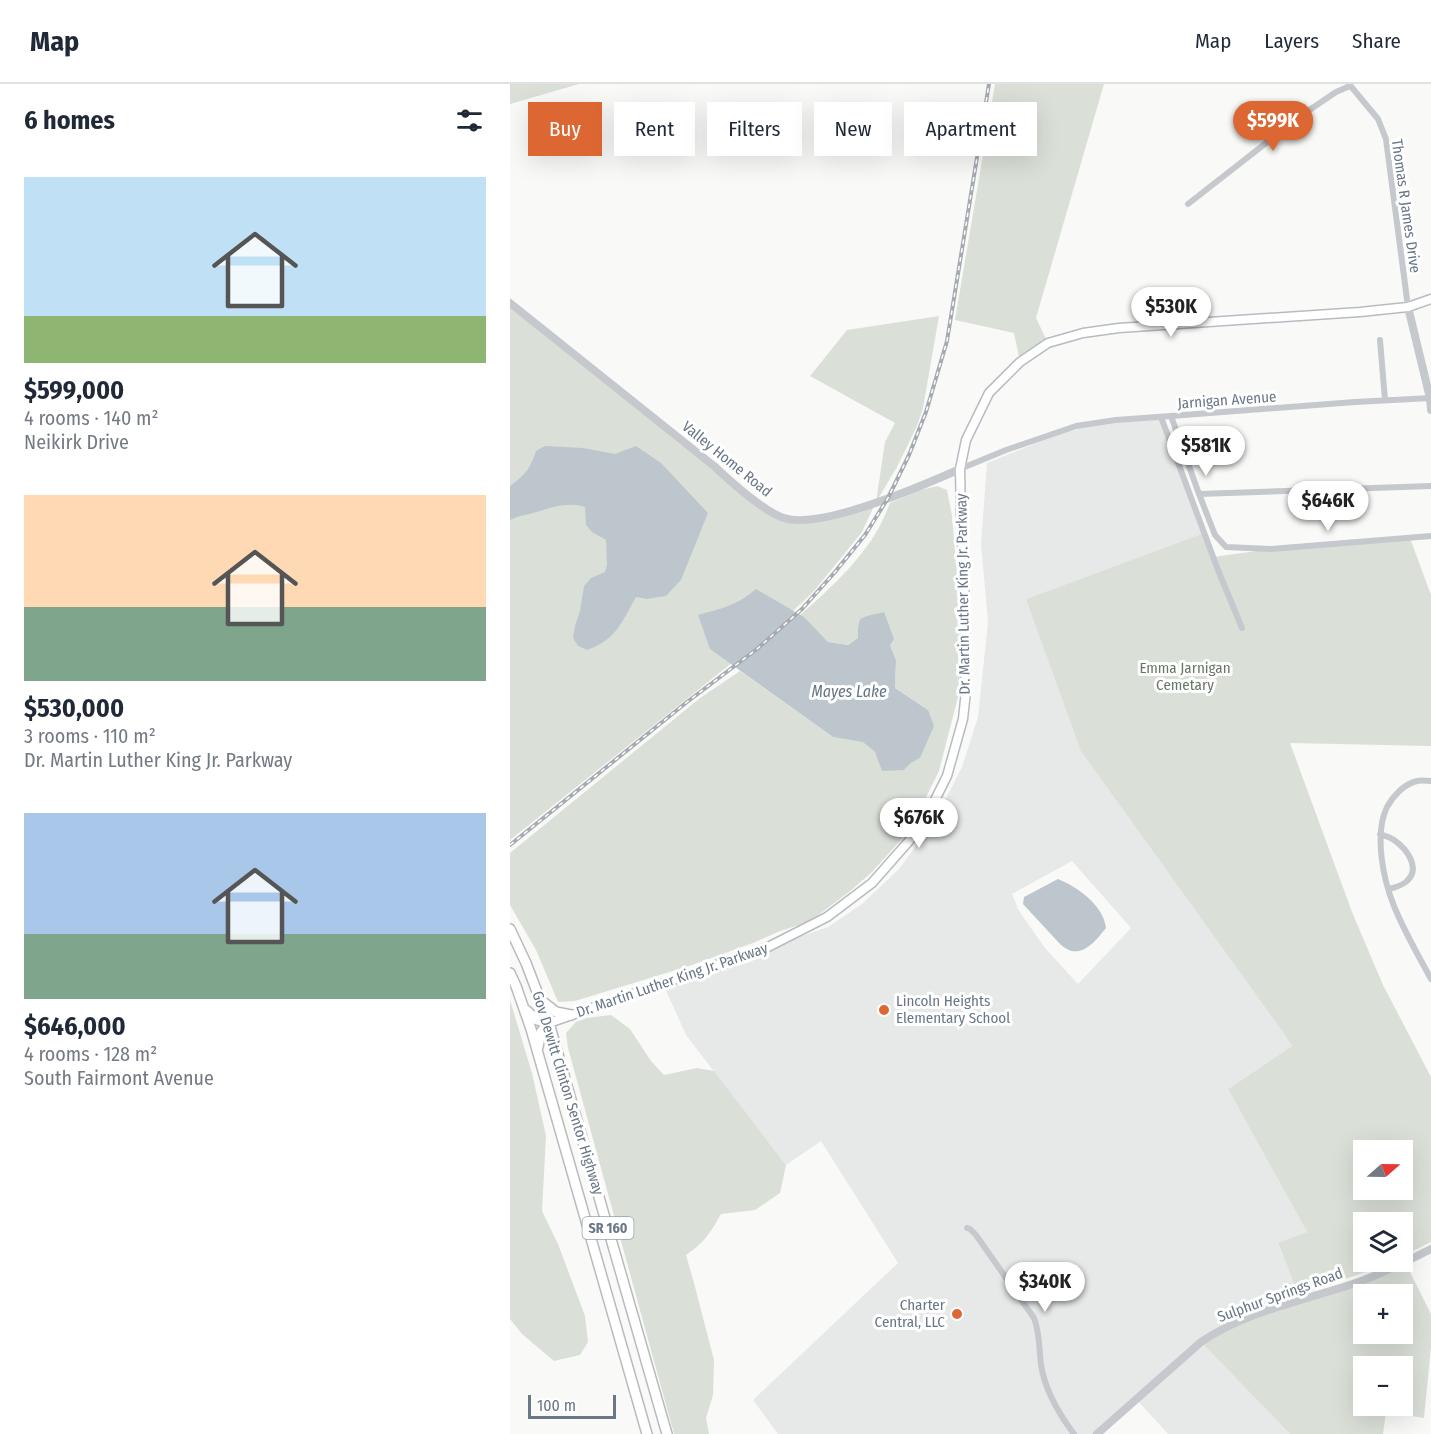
<!DOCTYPE html>
<meta charset="utf-8">
<style>
:root{--surface:#fff;--page:#f2f2f3;--text:#1f2937;--muted:#747a83;--line:#e0e1e3;--accent:#dd6733}
body{margin:0;font-family:"Fira Sans Condensed",sans-serif;background:var(--page);color:var(--text);height:100vh;display:flex;flex-direction:column;font-size:22px;white-space:nowrap}
*{box-sizing:border-box;margin:0}
p{font-size:20px;color:var(--muted)}
.icon{flex:none;width:33px;height:33px;fill:none;stroke:currentColor;stroke-width:2;stroke-linecap:round;stroke-linejoin:round}
.map{position:relative;flex:1;overflow:hidden}
.side{display:flex;flex-direction:column;background:var(--surface);width:510px}
.side>*{flex:none}
.banner{position:absolute;left:18px;top:18px;width:570px;height:54px;display:flex;gap:12px}
.needle{width:39px;rotate:70deg}
.controls{position:absolute;left:843px;top:1056px;display:grid;gap:12px}
.controls a{display:grid;place-items:center;width:60px;height:60px;border-radius:0px;background:var(--surface);box-shadow:0 6px 24px #0002;font-size:30px}
.scale{position:absolute;left:18px;bottom:15px;width:88px;box-sizing:border-box;padding-left:6px;border:3px solid #697787;border-top:0;font-size:16px;line-height:21px;white-space:nowrap;color:#697787;-webkit-text-stroke:4px #fff;paint-order:stroke}
.price{position:absolute;translate:-50% -51px;padding:0 14px;border-radius:21px;background:#fff;color:#222;font-size:20px;line-height:39px;filter:drop-shadow(0 2px 3px #0008)}
.price::after{content:'';position:absolute;left:50%;top:36px;width:18px;height:14px;margin-left:-9px;background:inherit;clip-path:polygon(0 0,100% 0,50% 100%)}
.price.active{background:var(--accent);color:#fff}
ul{padding:0;list-style:none}
li{display:grid;align-content:center;gap:12px;height:318px;padding:0 24px}
li span{display:grid;place-items:center;height:186px;border-radius:0px;color:#555}
li>.icon{margin-inline-start:auto}
span .icon{width:108px;height:108px;fill:#fffc;stroke-width:1}
li b{font-size:26px}
h2{display:flex;justify-content:space-between;align-items:center;height:72px;padding:0 24px;font-size:26px}
.tag{padding:0 21px;border-radius:0px;background:var(--surface);box-shadow:0 6px 24px #0002;font-size:21px;line-height:54px}
.tag.active{background:var(--accent);color:#fff}
header{display:flex;align-items:center;gap:36px;box-sizing:border-box;height:84px;padding:0 30px;background:var(--surface);border-bottom:2px solid var(--line)}
header strong{font-size:28px}
nav{display:flex;gap:33px;margin-inline-start:auto;font-size:21px}
main{display:flex;flex:1;min-height:0}
.map>svg:first-child{display:block}
.built{fill:#e7e8e8;fill-rule:evenodd}
.green{fill:#dae0d8;fill-rule:evenodd}
.water{fill:#bdc6cc}
.lines{fill:none;stroke-linecap:round;stroke-linejoin:round}
.secondary-casing{stroke:#b7bcc1;stroke-width:11}
.trunk-casing{stroke:#b8bbbe;stroke-width:12}
.minor{stroke:#c5c8cc;stroke-width:6}
.tertiary{stroke:#c5c8cc;stroke-width:8}
.secondary{stroke:#fff;stroke-width:8}
.trunk{stroke:#fff;stroke-width:9}
.rail-casing{stroke:#a6abb1;stroke-width:4}
.rail{stroke:#fff;stroke-width:1.5;stroke-dasharray:4.5;stroke-linecap:butt}
.poi-dot{fill:#dd6733;stroke:#fff;stroke-width:2}
.labels{text-anchor:middle;stroke-width:6;stroke-linejoin:round;paint-order:stroke}
.shield{fill:#fff;stroke:#96a0ab;stroke-width:1.5}
.shield-label{font-size:14px;font-weight:bold;fill:#697787}
.street-label{font-size:15px;fill:#697787;stroke:#fff}
.park-label{font-size:15px;fill:#667964;stroke:#fff}
.poi-label{font-size:15px;fill:#697787;stroke:#fff;text-anchor:start}
.water-label{font-size:16px;font-style:italic;fill:#657782;stroke:#fff}
</style>
<header>
<strong>Map</strong>
<nav><a>Map</a><a>Layers</a><a>Share</a></nav>
</header>
<main>
<section class="side">
<h2>6 homes<svg class="icon" aria-label="filters" viewBox="0 0 24 24"><path d="M4 7h16M4 17h16"/><circle cx="9" cy="7" r="2"/><circle cx="15" cy="17" r="2"/></svg></h2>
<ul>
<li><span style="background:linear-gradient(#bfe0f5 75%,#8fb573 0)"><svg class="icon" aria-label="home" viewBox="0 0 24 24"><path d="M3 11l9-7 9 7M6 9v11h12V9"/></svg></span><div><b>$599,000</b><p>4 rooms · 140 m²</p><p>Neikirk Drive</p></div></li>
<li><span style="background:linear-gradient(#ffd9b3 60%,#7fa58c 0)"><svg class="icon" aria-label="home" viewBox="0 0 24 24"><path d="M3 11l9-7 9 7M6 9v11h12V9"/></svg></span><div><b>$530,000</b><p>3 rooms · 110 m²</p><p>Dr. Martin Luther King Jr. Parkway</p></div></li>
<li><span style="background:linear-gradient(#a9c7e8 65%,#7fa58c 0)"><svg class="icon" aria-label="home" viewBox="0 0 24 24"><path d="M3 11l9-7 9 7M6 9v11h12V9"/></svg></span><div><b>$646,000</b><p>4 rooms · 128 m²</p><p>South Fairmont Avenue</p></div></li>
</ul>
</section>
<div class="map">
<svg width="921" height="1350" viewBox="0 0 921 1350">
<rect width="100%" height="100%" fill="#f9f9f7"/>
<path class="built" d="M651,333L694,449L516,515L782,962L718,1005L797,1148L768,1160L791,1216L691,1258L780,1350H658L626,1315L587,1350H268L243,1316L388,1179L311,1057L276,1081L176,951L153,900L318,843L352,820L389,785L425,736L452,683L468,633L478,538L471,460L477,379L549,350L572,344ZM562,777L621,844L568,900L535,864L509,827L502,810Z"/>
<path class="green" d="M0,0H69L0,20Z
M485,0H594L526,234L538,259L510,278L504,249L445,236Z
M0,219L268,432L296,436L366,418L375,358L385,339L300,292L337,246L429,232L413,324L407,342L387,383L366,418L352,448L304,507L266,543L218,582L0,756Z
M427,402L437,406L442,432L453,561L450,605L429,687L411,723L390,757L361,789L339,808L299,838L270,847L243,859L179,882L65,917L48,918L26,866L0,821V769L190,614L230,587L323,653L353,657L365,668L394,686L401,679L410,674L418,626L385,604L386,576L380,561L348,544V554L338,561L318,558L290,531C317,508 351,476 368,445C373,437 376,428 380,419L411,406Z
M694,449L703,473L761,465L900,454L921,511V662L780,659L842,828L873,901L921,993V1158L893,1172L892,1138H854V1178H882L789,1212L768,1159L797,1148L718,1005L782,962L773,948L571,667L516,515ZM854,1066H892V1106H854Z
M0,916L22,989L36,1052L32,1127L48,1160L75,1232L78,1258L70,1271L44,1277L12,1250L0,1235Z
M101,931L120,945L141,977L154,991L187,984L204,987L276,1081L270,1109L245,1126L211,1130C201,1148 193,1160 176,1171L184,1199L204,1276L203,1311L196,1334L199,1350H164L58,964L56,949L66,938L76,934Z
M895,1178L921,1230V1263L914,1334L876,1328L873,1350H780L691,1258L706,1248ZM854,1210H892V1250H854ZM854,1282H892V1322H854Z"/>
<path class="water" d="M35,362L73,364L105,370L126,362L151,379L198,429L171,496L156,512L137,515L126,513C112,538 106,556 77,566L68,562L63,554L65,542L70,527L74,502L81,494L95,488L97,481L96,456L82,448L76,441L75,423C57,417 41,424 23,429C15,431 8,432 0,436V402C15,391 20,385 26,367Z
M246,505L294,533L318,558L338,561L348,554V544L350,535L357,532L374,528L384,555L380,561L386,576L385,604L418,626L424,642L410,674L401,679L394,686L372,687L365,668L353,658L323,653L200,565L188,531C213,524 226,522 246,505Z
M548,795C568,803 594,822 596,844C584,859 569,878 550,860L513,820L514,813Z"/>
<g class="lines">
<defs>
<path id="secondary" d="M39,939L258,863L317,833L362,799L399,757L422,722L437,692L453,635L456,607L455,522L451,435L450,385L456,356L479,309L510,278L538,259L573,249L609,244L850,228L898,223L921,215"/>
<path id="trunk" d="M0,845L16,879L39,939L157,1350
M0,889L6,902L21,945L137,1350
M32,917L46,928L61,931
M16,926L27,936L39,939
M28,963L31,948L39,939"/>
</defs>
<use href="#secondary" class="secondary-casing"/>
<use href="#trunk" class="trunk-casing"/>
<path class="minor" d="M839,0L868,35L876,55L898,223
M678,120L792,31L826,8L840,2
M870,256L875,316
M661,332L689,410L705,451L716,463L761,465L921,452
M651,333L708,486L732,544
M450,385L496,366L566,342L606,336L661,332L845,318L921,314
M689,410L921,402
M921,697C917,697 911,696 907,697C894,700 883,712 877,723C864,750 873,795 884,822C894,847 908,871 921,895
M870,750C875,752 880,753 884,756C897,765 911,784 897,797C892,802 885,803 879,805
M457,1144L460,1145L466,1151L524,1234C530,1249 529,1265 531,1281C535,1307 549,1330 564,1350"/>
<path class="tertiary" d="M0,219L204,382C219,396 254,428 274,434C311,446 414,401 450,385
M898,223L920,314L921,326
M587,1350L691,1258C737,1226 802,1215 854,1196C877,1187 899,1176 921,1165"/>
<use href="#secondary" class="secondary"/>
<use href="#trunk" class="trunk"/>
<defs>
<path id="rail" d="M0,761L177,618L247,565L292,525L325,488L355,451L378,414L399,371L416,328L437,257L479,0"/>
</defs>
<use href="#rail" class="rail-casing"/>
<use href="#rail" class="rail"/>
</g>
<g class="poi-dot">
<circle cx="374" cy="926" r="6"/>
<circle cx="447" cy="1230" r="6"/>
</g>
<g class="labels">
<rect class="shield" x="72.5" y="1133" width="51" height="22" rx="4.5"/>
<g class="shield-label">
<text x="98" y="1149">SR 160</text>
</g>
<g class="street-label">
<text transform="translate(896 122) rotate(82)" y="5">Thomas R James Drive</text>
<text transform="translate(717 316) rotate(-4)" y="5">Jarnigan Avenue</text>
<text transform="translate(217 375) rotate(39)" y="5">Valley Home Road</text>
<text transform="translate(453 510) rotate(-91)" y="5">Dr. Martin Luther King Jr. Parkway</text>
<text transform="translate(162 896) rotate(-19)" y="5">Dr. Martin Luther King Jr. Parkway</text>
<text transform="translate(58 1009) rotate(73)" y="5">Gov Dewitt Clinton Sentor Highway</text>
<text transform="translate(770 1211) rotate(-20)" y="5">Sulphur Springs Road</text>
</g>
<g class="park-label">
<text x="675" y="589">Emma Jarnigan<tspan x="675" dy="17">Cemetary</tspan></text>
</g>
<g class="poi-label">
<text x="386" y="922">Lincoln Heights<tspan x="386" dy="17">Elementary School</tspan></text>
<text x="435" y="1226" text-anchor="end">Charter<tspan x="435" dy="17">Central, LLC</tspan></text>
</g>
<g class="water-label">
<text x="339" y="613">Mayes Lake</text>
</g>
</g>
</svg>
<div class="controls">
<a><svg class="needle" viewBox="-14 -14 28 28"><path d="M0-13l5 13h-10z" fill="#e53935"/><path d="M0 13l5-13h-10z" fill="#747a83"/></svg></a>
<a><svg class="icon" aria-label="layers" viewBox="0 0 24 24"><path d="M12 4l9 5-9 5-9-5zM3 14l9 5 9-5"/></svg></a>
<a>+</a>
<a>−</a>
</div>
<div class="scale">100 m</div>
<b class="price active" style="left:763px;top:68px">$599K</b>
<b class="price" style="left:661px;top:254px">$530K</b>
<b class="price" style="left:696px;top:393px">$581K</b>
<b class="price" style="left:818px;top:448px">$646K</b>
<b class="price" style="left:409px;top:765px">$676K</b>
<b class="price" style="left:535px;top:1229px">$340K</b>
<div class="banner">
<a class="tag active">Buy</a>
<a class="tag">Rent</a>
<a class="tag">Filters</a>
<a class="tag">New</a>
<a class="tag">Apartment</a>
</div>
</div>
</main>
